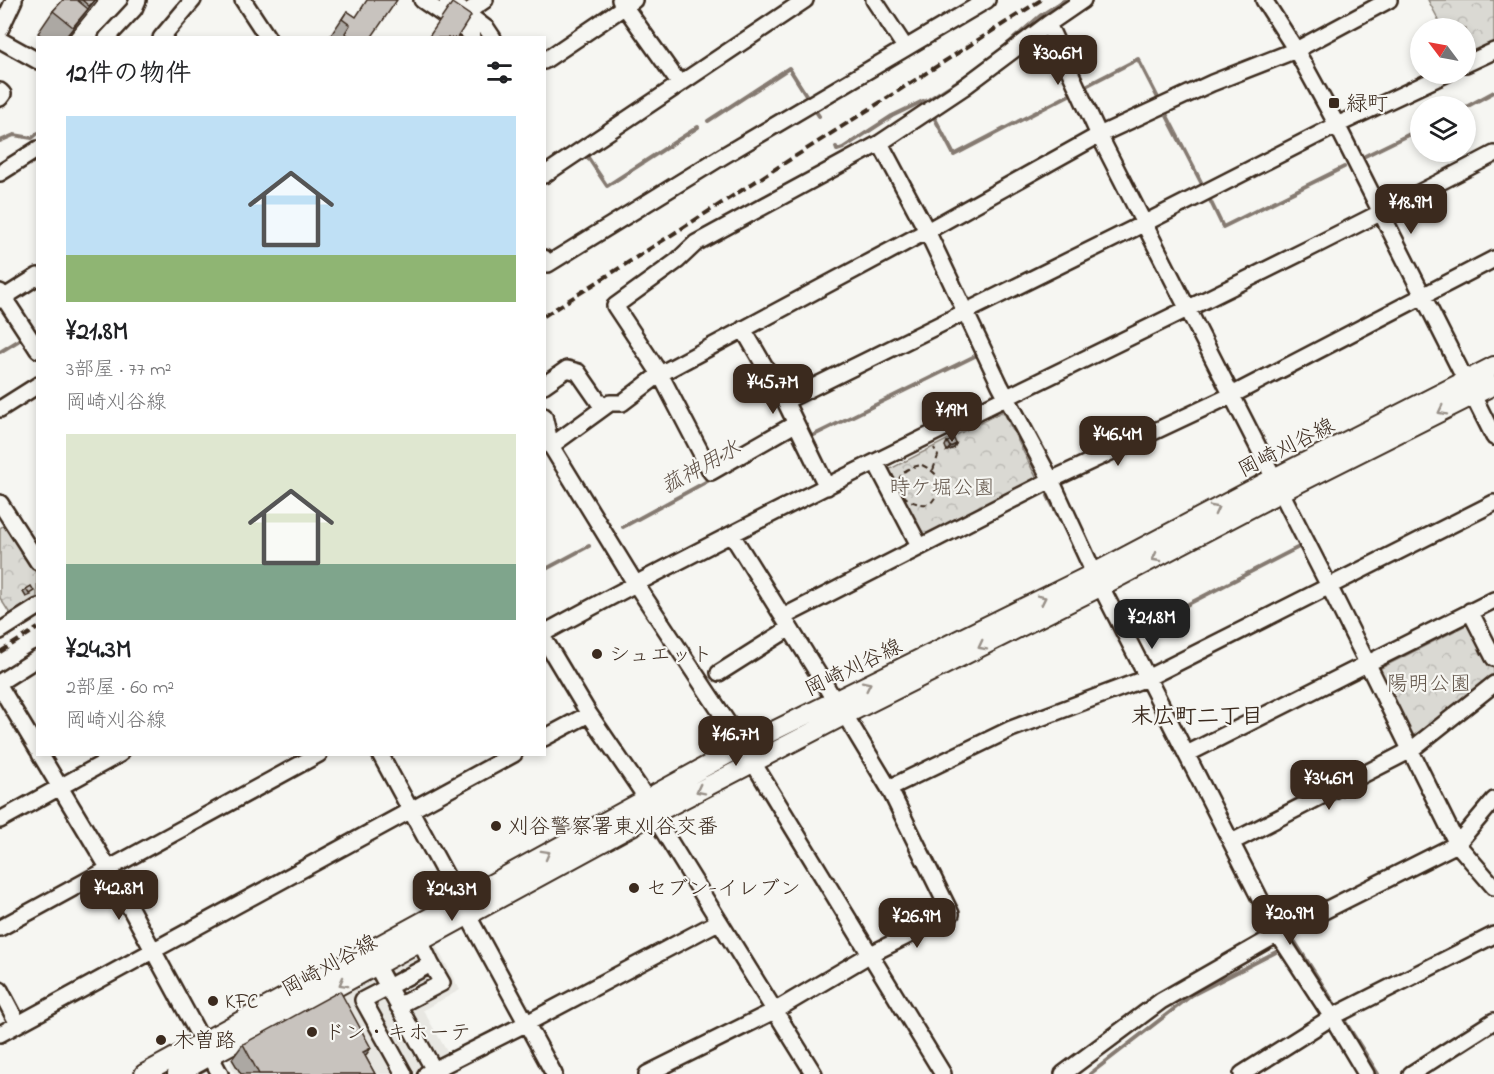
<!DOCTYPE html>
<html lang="ja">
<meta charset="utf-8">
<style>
:root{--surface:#fff;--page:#f2f2f2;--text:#202124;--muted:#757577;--accent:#3b2a1e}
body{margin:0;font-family:"Indie Flower","Klee One",sans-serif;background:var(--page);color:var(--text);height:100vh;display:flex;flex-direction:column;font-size:22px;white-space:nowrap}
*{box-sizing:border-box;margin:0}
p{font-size:20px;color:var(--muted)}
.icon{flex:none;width:33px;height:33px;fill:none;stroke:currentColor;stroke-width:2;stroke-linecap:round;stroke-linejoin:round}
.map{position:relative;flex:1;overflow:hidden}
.panel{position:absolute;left:36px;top:36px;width:510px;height:720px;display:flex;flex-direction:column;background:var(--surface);border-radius:0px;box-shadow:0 3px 9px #0003}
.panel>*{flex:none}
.needle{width:39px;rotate:302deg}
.tools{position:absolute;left:1410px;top:18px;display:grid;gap:12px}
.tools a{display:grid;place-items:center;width:66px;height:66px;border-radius:50%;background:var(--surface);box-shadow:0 3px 9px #0003;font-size:30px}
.price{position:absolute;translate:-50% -51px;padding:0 14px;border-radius:12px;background:var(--accent);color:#fff;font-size:20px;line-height:39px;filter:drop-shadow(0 2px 3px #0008)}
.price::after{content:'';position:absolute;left:50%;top:36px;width:18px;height:14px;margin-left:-9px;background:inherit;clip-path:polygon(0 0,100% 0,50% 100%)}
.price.on{background:#222;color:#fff}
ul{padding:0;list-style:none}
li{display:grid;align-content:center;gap:12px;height:318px;padding:0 30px}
li span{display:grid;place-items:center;height:186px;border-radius:0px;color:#555}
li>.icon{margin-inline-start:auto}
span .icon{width:108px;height:108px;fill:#fffc;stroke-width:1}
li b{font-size:26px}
h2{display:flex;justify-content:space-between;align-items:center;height:72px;padding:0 30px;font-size:26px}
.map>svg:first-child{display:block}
.built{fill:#e8e7e2}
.park{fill:url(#park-crowns);stroke:#8a8278;stroke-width:1.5}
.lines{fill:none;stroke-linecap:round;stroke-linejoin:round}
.stream{stroke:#857a71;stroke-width:4}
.minor-casing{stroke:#3b2a1e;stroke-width:20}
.major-casing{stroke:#3b2a1e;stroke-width:22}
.path{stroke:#3b2a1e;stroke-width:2;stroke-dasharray:6 4.5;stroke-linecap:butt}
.minor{stroke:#f6f6f2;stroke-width:15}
.major{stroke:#f6f6f2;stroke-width:18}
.rail{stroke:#3b2a1e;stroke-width:4;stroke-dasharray:9 4.5;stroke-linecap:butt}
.wall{fill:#aca8a3;stroke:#3b2a1e;stroke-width:1.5}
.shaded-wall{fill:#8c8885;stroke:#3b2a1e;stroke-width:1.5}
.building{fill:#c8c3be;stroke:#3b2a1e;stroke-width:1.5}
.oneway{stroke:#989088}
.poi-dot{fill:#3b2a1e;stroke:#f6f6f2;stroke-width:2}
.labels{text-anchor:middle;stroke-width:4.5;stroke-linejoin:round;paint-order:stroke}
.poi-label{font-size:21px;fill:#3b2a1e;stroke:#f6f6f2;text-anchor:start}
.street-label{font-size:21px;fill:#3b2a1e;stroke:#f6f6f2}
.park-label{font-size:21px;fill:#63564b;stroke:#f6f6f2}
.water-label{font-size:22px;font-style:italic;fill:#605248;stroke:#f6f6f2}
.neighbourhood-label{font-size:22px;font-weight:bold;fill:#3b2a1e;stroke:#f6f6f2}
</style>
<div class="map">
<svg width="1494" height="1074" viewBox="0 0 1494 1074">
<defs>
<pattern id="park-crowns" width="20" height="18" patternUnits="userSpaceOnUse" patternTransform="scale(1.5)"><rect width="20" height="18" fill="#dad9d3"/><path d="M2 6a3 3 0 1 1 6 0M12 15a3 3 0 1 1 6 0" fill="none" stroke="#bcbab5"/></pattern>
</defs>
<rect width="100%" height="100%" fill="#f6f6f2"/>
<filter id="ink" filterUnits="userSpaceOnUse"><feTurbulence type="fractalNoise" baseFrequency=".0167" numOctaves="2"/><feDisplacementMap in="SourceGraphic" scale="12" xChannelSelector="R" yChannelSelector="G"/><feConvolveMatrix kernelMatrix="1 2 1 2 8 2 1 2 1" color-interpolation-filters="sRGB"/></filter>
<g filter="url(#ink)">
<path class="built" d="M436,946L460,990L423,1010L449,1055L414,1074H235L230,1064L233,1054Z"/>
<path class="park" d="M1428,0H1494V44L1466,58V28H1443Z
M1003,411L1038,481L924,541L886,474L890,469Z
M6,524L37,574V600L12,617L0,598V528Z
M1470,623L1494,670V677L1414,741L1377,670Z"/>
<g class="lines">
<path class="stream" d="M995,55L1040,16L1065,0
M1084,87L1138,59L1159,100
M925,102L972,72
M813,107L819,116
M1466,107L1494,92
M1164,110L1203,186
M932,113L954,155L1073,93
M708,121L789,68L808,98
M0,141L14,135L32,138L38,133
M836,147L837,150L843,148L892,116L923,101L926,102
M585,153L607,186L698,127
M1365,156L1420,129
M1208,196L1223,227L1344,167
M0,352L18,341
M1011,422L1041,480
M810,437L979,354
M777,443L792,434
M1048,496L1072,543
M623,527L713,478
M1314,540L1330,572
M544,570L589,546
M1136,631L1297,548
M1295,942L1334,1003
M1346,1023L1378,1074
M1090,1074L1192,995L1278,951"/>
<defs>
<path id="minor" d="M243,0L268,38
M422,0L472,34L471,38
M447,0L466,13L485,0
M620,0L679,83
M874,0L905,47
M1264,0L1296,50L1337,125L1494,437
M466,13L487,29L493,38
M1048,24L1099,135L1329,586L1457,844L1494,887
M0,30L14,0
M107,38L134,9L138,0
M161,38L193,0
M0,40L38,61
M544,61L634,0
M1466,64L1494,51
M0,91L3,94L0,98
M880,143L927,231L1099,135L1212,83L1296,50L1389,0
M0,173L38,149
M544,175L805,0
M544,258L548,264L723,156L987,0
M0,292L38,350
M0,300L38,276
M743,329L785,401L827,487
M544,385L567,369L578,372L603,408
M785,401L1145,223L1337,125L1446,74
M0,409L38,385
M544,416L551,446L635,583L743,746L943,1074
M795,424L711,472L660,374L615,306L677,261L696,243L880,143L964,87L1048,24L1083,0
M551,446L610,403H622L660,374L927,231L1000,385L1051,480L1094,573L1278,934L1332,1017L1366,1074
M876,463L920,547
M0,503L38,562
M732,535L783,617
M1470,611L1494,658
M0,631L38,607
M544,633C856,463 1180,319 1494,154
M544,639L589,714L544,738
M719,673L790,628
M0,682L38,658
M0,687L38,750
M835,701L783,617L1051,480L1232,395L1494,259
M589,714L641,790L644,800L814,1074
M40,754L109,869L220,1074
M380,754L554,1074
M1187,754L1494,600
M889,788L1011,729L1147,678L1494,503
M0,820L120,754
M1232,842L1411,750L1494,684
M0,928L319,754
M420,941L431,964L388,987L434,1070
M376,965L388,987L363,1000L404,1074
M0,990L18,1024
M398,1006L442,983L431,964
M0,1034L514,754
M426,1074L527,1023L718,922
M647,1074L776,1010L869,955L951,914L889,788L845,715
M1063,1074L1161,1001L1278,934L1457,844L1494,800
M1242,1074L1332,1017L1494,935
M1411,1074L1494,1021"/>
<path id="major" d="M144,1074L743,746L1094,573L1274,478L1494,366
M177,1074L654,814L845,715L1102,586L1281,492L1494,385"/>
</defs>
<use href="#minor" class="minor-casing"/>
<use href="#major" class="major-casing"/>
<path class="path" d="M922,465C943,475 945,487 930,504C898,508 883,470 922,465Z
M933,470L938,456L934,448"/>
<use href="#minor" class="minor"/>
<use href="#major" class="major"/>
<path class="rail" d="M544,316L1041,0
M0,652L38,628"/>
</g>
<path class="wall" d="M63,0H98L67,38H44L38,33L53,11Z
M347,11L356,17L371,38H329Z
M947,442L954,448L947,451L945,446Z
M26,589L31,595L26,597L23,592Z
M243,1044L365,1056L375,1074H241L232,1059Z"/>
<path class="shaded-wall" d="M95,0H98L67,38H65Z
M956,444L954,448L947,451L950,447Z
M371,1048L360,1063L363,1052Z"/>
<path class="building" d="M63,0H77L88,9L73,27L53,11Z
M82,0H95L89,6Z
M367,0H397L371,38H352L345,33L350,25L342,19L347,11L356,17Z
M452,3L471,16L457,38H428Z
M954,439L956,444L950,447L947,442Z
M31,586L34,591L29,594L26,589Z
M340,991L371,1048L363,1052L375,1074H259L243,1044Z"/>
<defs><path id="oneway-chevron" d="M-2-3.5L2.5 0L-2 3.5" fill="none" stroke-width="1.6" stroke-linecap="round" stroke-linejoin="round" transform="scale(1.5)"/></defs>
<g class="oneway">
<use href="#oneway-chevron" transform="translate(1442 411) rotate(153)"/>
<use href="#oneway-chevron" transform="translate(1215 509) rotate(-28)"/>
<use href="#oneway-chevron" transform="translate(1156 558) rotate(152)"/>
<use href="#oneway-chevron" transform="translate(1042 599) rotate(-26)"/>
<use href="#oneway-chevron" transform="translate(982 646) rotate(153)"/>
<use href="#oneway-chevron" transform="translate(867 685) rotate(-26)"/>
<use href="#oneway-chevron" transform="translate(700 790) rotate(153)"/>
<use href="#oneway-chevron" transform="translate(546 854) rotate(-29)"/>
<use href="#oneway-chevron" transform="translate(343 983) rotate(151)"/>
</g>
</g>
<g class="poi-dot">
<rect x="1328" y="97" width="12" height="12" rx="3"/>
<circle cx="597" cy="654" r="6"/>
<circle cx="496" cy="826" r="6"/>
<circle cx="634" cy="888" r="6"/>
<circle cx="213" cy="1001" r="6"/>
<circle cx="312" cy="1032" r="6"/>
<circle cx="161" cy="1040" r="6"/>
</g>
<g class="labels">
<g class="poi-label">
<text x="1346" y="110">緑町</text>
<text x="609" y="661">シュエット</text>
<text x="508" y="833">刈谷警察署東刈谷交番</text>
<text x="646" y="895">セブン-イレブン</text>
<text x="225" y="1008">KFC</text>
<text x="324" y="1039">ドン・キホーテ</text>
<text x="173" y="1047">木曽路</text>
</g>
<g class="street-label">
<text transform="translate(1286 447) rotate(-27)" y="7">岡崎刈谷線</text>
<text transform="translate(853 667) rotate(-26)" y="7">岡崎刈谷線</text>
<text transform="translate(329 965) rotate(-29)" y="7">岡崎刈谷線</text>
</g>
<g class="park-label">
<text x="942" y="494">時ケ堀公園</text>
<text x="1429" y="690">陽明公園</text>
</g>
<g class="water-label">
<text transform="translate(700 466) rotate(-29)" y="8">菰神用水</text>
</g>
<g class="neighbourhood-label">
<text x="1197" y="723">末広町二丁目</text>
</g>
</g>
</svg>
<div class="tools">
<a><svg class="needle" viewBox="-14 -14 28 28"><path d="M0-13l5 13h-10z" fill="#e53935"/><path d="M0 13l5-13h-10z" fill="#757577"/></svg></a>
<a><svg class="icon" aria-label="layers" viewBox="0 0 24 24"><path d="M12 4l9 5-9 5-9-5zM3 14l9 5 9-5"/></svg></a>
</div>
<b class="price" style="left:1058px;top:86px">¥30.6M</b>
<b class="price" style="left:1411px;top:235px">¥18.9M</b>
<b class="price" style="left:773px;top:415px">¥45.7M</b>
<b class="price" style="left:952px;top:443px">¥19M</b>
<b class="price" style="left:1118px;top:467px">¥46.4M</b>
<b class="price on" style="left:1152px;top:650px">¥21.8M</b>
<b class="price" style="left:736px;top:767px">¥16.7M</b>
<b class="price" style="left:1329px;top:811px">¥34.6M</b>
<b class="price" style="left:119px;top:921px">¥42.8M</b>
<b class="price" style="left:452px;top:922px">¥24.3M</b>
<b class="price" style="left:1290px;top:946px">¥20.9M</b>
<b class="price" style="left:917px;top:949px">¥26.9M</b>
<section class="panel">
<h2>12件の物件<svg class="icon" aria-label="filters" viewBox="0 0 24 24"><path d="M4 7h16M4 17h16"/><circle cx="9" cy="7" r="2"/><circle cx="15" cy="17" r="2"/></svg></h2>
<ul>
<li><span style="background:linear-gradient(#bfe0f5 75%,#8fb573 0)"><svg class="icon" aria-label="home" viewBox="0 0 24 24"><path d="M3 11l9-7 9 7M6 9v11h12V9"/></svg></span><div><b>¥21.8M</b><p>3部屋 · 77 m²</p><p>岡崎刈谷線</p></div></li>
<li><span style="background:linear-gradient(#dfe7d0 70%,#7fa58c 0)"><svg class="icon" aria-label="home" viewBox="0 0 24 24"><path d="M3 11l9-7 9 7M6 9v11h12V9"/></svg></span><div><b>¥24.3M</b><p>2部屋 · 60 m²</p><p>岡崎刈谷線</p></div></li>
</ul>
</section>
</div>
